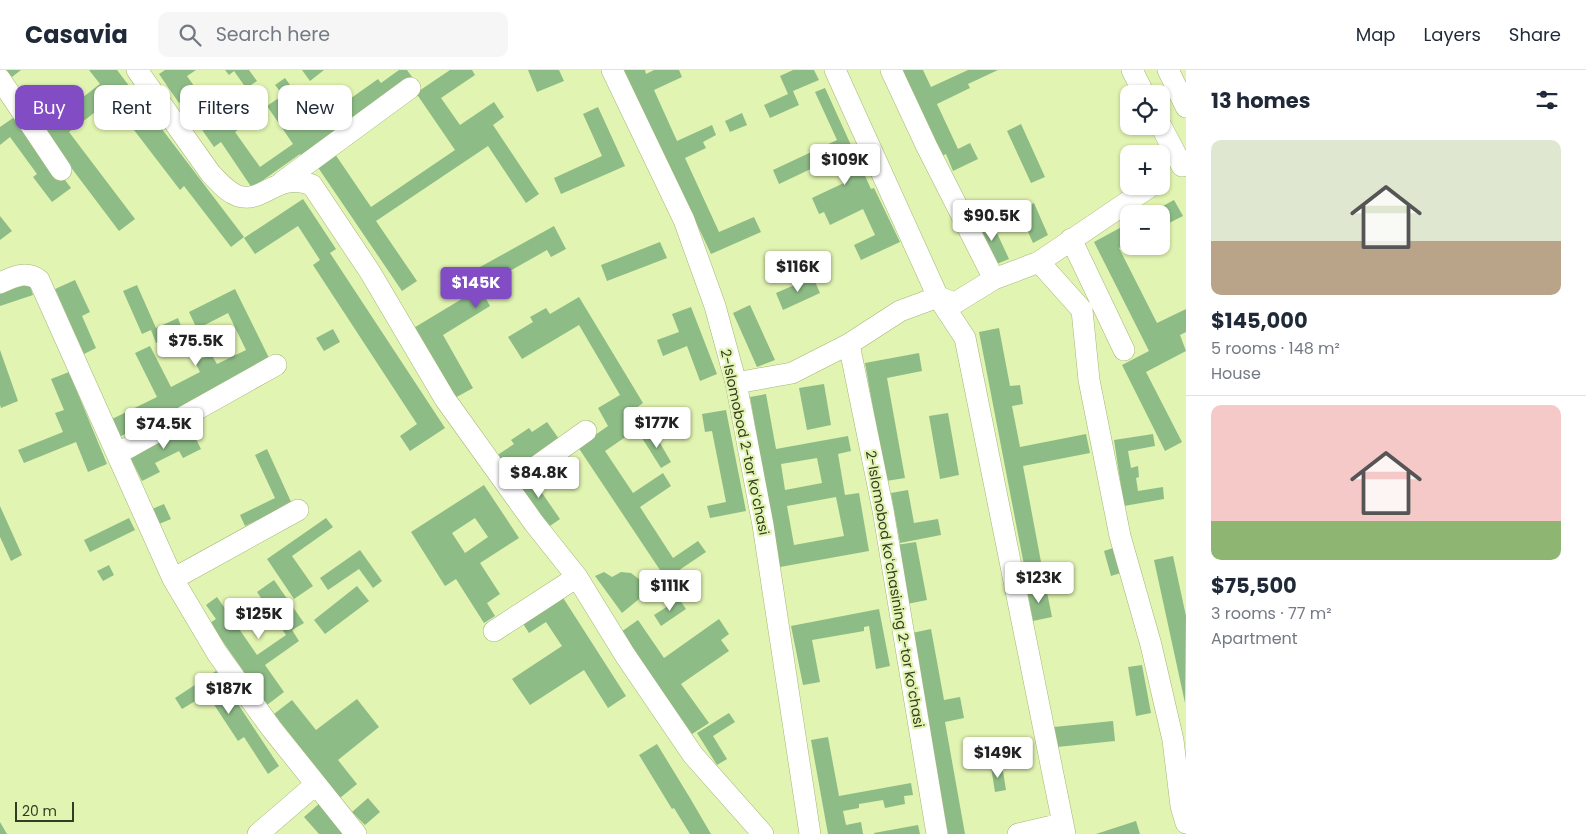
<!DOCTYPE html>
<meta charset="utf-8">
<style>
:root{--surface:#fff;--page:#f6f6f7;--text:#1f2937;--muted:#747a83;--line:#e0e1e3;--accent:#814cc4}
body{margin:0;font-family:Poppins,sans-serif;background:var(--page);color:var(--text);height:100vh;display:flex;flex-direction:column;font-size:19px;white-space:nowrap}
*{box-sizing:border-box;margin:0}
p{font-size:16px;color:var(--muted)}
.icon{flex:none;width:28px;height:28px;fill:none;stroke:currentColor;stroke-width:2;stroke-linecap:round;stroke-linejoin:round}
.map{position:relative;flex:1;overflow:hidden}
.sheet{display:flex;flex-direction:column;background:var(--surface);width:400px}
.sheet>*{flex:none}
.guide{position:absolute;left:15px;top:15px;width:475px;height:45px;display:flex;gap:10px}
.fabs{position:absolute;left:1120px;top:15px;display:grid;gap:10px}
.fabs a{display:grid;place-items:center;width:50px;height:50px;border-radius:10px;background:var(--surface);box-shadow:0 1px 4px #0004;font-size:25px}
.scale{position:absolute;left:15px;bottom:12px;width:59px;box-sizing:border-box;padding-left:5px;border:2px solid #353c21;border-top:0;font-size:14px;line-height:18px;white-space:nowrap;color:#353c21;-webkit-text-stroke:4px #e1f4b1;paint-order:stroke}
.price{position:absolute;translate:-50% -42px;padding:0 11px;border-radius:5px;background:#fff;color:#222;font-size:16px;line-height:32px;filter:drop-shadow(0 1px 2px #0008)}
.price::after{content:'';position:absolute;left:50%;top:30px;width:15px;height:11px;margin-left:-8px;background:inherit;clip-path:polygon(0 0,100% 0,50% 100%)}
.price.current{background:var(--accent);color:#fff}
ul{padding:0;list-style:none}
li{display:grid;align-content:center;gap:10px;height:265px;padding:0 25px}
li+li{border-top:1px solid var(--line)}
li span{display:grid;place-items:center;height:155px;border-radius:10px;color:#555}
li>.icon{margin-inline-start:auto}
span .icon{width:90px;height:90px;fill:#fffc;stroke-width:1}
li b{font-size:21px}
h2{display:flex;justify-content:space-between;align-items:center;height:60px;padding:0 25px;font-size:21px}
.chip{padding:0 18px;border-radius:10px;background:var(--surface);box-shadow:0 1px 4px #0004;font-size:18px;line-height:45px}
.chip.current{background:var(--accent);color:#fff}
header{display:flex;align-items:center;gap:30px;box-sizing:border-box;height:70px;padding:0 25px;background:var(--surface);border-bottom:1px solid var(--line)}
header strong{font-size:24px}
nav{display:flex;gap:28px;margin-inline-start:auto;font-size:18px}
.search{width:350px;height:45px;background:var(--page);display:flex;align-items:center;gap:12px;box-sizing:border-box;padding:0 18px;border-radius:10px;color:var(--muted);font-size:19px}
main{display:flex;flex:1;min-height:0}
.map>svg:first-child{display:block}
.building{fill:#8ebc86;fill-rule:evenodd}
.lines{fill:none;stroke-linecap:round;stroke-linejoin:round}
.minor-casing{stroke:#a4b675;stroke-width:22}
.minor{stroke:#fff;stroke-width:21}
.labels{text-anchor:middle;stroke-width:4.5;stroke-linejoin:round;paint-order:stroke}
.street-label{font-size:14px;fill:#353c21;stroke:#e1f4b1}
</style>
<header>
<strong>Casavia</strong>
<div class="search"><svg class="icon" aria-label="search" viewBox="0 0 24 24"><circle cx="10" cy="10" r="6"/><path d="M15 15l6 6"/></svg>Search here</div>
<nav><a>Map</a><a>Layers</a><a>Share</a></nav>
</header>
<main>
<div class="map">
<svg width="1186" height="764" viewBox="0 0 1186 764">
<rect width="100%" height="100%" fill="#e1f4b1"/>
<path class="building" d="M6,0H21L12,7Z
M89,0H117L244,167L231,177L184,116L180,120L111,30L69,62L135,149L119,161L42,59L100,14Z
M165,0H196L187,6L220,53L252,30L262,43L235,62L260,97L293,74L267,36L283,25L306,60L378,9L381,13L399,0H407L415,11L304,89L300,84L252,118L221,72L214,77L182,31L179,33L159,4Z
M225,0H249L257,11L246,18L234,1L229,5Z
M302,0H324L310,11Z
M450,0H472L475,5L441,28L460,55L494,32L504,47L493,55L539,124L526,133L488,76L376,151L417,211L402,221L317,96L335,84L371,137L455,80L416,23Z
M528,0H559L564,11L537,22Z
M624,0H645L646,4L654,0H679L682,7L654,20L677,71L712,55L716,65L703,72L706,78L685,88L719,162L754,147L761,162L711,184Z
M793,0H814L819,10L793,21L799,35L770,48L764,35L788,24L780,6Z
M902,0H923L931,17L968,0H998L968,14L970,18L937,34L958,79L970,73L978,89L953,101L946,84L942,86Z
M285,8L293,19L283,25L275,15Z
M825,18L871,119L874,118L900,172L861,190L854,175L875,165L863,139L830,155L824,142L819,144L812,128L848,111L836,87L779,114L773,100L837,70L815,22Z
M598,37L625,96L561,124L554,108L602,86L583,44Z
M742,43L747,55L730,62L725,51Z
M16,46L71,118L52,132L33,107L37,104L10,67L0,75V57Z
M1021,54L1045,107L1031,113L1007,61Z
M303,129L336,179L330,183L445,358L410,381L400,366L417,354L313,195L320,190L298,156L255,184L244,168Z
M1174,130L1183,146L1161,157V144H1148Z
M1034,133L1048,165L1033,173L1018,140Z
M0,146L12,161L0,170Z
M990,148L1009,189L994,195L976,155Z
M1129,153V173L1119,178L1157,253L1186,239V262L1180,265L1186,281L1146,302L1182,372L1165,381L1122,295L1149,281L1094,172Z
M554,156L566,179L551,187L547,180L480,218L490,236L443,265L473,318L453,329L412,259L480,218L471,202Z
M660,172L667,188L607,211L601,195Z
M813,207L820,223L783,240L776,223Z
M75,210L90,242L82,246L96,278L84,284L55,219Z
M29,213L33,225L0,236V223Z
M137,215L156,258L178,248L184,264L156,273L151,260L142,264L123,221Z
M235,219L271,292L115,369L106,352L157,327L135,283L150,276L171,317L200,302L195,292L211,284L217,294L246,280L228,243L197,259L189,242Z
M579,227L643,333L636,338L646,353L605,381L633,423L663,403L671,416L640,437L673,488L698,471L706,482L666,509L578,377L608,356L598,338L620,325L579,255L522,289L508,267L533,252L530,247L546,238L550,244Z
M750,235L775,290L757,297L733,243Z
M691,237L717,304L700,311L687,276L663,286L657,270L679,262L672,244Z
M999,258L1010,316L1020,315L1023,334L1012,336L1020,377L1086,364L1090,383L1023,396L1041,492L1024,495L979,262Z
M333,259L340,272L324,281L316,268Z
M0,280L18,331L1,338L0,335Z
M919,283L922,301L887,308L905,408L886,411L865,293Z
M69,302L107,394L88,402L76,372L24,393L18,380L63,362L55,343L64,340L51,309Z
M824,314L831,355L807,360L799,318Z
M766,324L776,379L848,366L851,381L838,384L845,425L859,423L869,481L780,497L750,327ZM817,388L822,413L785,420L781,394ZM836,427L844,466L794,475L787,436Z
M726,340L746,441L710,448L707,436L726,432L712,361L705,362L702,344Z
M948,343L959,405L940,409L929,346Z
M547,352L559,369L508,404L496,386L514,374L511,370L529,358L532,362Z
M188,353L201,379L183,388L179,381L155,393L160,402L142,411L128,383Z
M653,361L671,392L661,398L642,368Z
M1153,364L1155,376L1128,381L1131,398L1138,396L1139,407L1136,408L1138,421L1163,417L1164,429L1124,436L1114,370Z
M267,379L292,434L245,456L240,445L275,428L255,385Z
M538,401L548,415L540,420L560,449L547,458L517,415Z
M484,415L519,468L480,493L500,524L487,533L495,546L484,553L456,509L445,516L411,462ZM475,448L488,467L465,483L452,463Z
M908,420L914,453L938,449L941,465L900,473L891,423Z
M164,434L171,449L159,454L152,439Z
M0,436L22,485L11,491L0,467Z
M129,448L135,460L90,482L84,470Z
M326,448L333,457L292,486L313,516L294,529L267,489Z
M916,472L927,530L907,534L896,475Z
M1116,477L1124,502L1111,506L1104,481Z
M360,480L382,511L373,518L359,499L328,520L320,508Z
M1173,486L1186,546L1185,633L1154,490Z
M109,495L114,505L103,511L97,501Z
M604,502L612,507L621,502L631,503L640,510L648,509L656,515L622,543L595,506Z
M274,510L304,553L292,560L299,571L265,595L284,622L267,635L210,553L216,549L206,535L217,527L257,585L286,565L257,522Z
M357,516L369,531L325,564L314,550Z
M1046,517L1052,547L1033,551L1027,520Z
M560,523L626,626L608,638L584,600L530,635L512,609L562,576L546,552L529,563L520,549Z
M679,529L686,539L661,556L654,545Z
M879,539L890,596L876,599L869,556L864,557V561L812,570L820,612L803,615L791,556Z
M719,549L729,564L721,570L729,581L681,614L709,653L692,664L621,562L638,550L664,588Z
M931,559L944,630L960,627L964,648L945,652L965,764H948L912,563Z
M1142,595L1151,643L1136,646L1128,597Z
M216,601L279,696L268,704L244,667L238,671L207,624L182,639L175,628Z
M357,629L379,657L338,690L357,714L340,728L274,644L292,630L316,660Z
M729,643L735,652L713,666L727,689L717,695L697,663Z
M1113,651L1115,671L1057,677L1054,657Z
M828,667L839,726L911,713L913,725L904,726L905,734L885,738L883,730L859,734V738L843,741L846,755L861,752L863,764H828L811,670Z
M657,674L690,728L711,764H690L674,738L672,739L639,685Z
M1002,695L1006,720L995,722L991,697Z
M368,728L380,742L365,755L352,742Z
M321,732L349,764H319L304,747Z
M1136,751L1140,764H1096Z
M0,752L7,764H0Z
M918,755L920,764H874V763Z"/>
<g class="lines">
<defs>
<path id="minor" d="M137,0L211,104C219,112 227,122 238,126C264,134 277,101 312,115L370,202L445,329L534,453L577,507L625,585L693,685L763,764
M612,0L684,150L715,236L736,313L763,455L810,764
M835,0L938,227L965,268L1065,764
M891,0L927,77L994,209
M1132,0L1144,24
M1168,0L1186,37
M0,9L61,100
M1161,56L1182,96
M282,112L410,18
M1071,169L1124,280
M1039,192L1082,240L1089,310L1120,466L1151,575L1173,670L1181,736L1186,753
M0,213C13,207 26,200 39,210L173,509L217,583L271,658L356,764
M938,227L955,233L994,209L1039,192L1151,116
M849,274L883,440L937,764
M736,313L792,303L849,274L900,241L938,227
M117,384L276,295
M509,416L586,361
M173,509L298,440
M494,561L577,507
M258,764L315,715
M1018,764L1061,754"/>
</defs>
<use href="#minor" class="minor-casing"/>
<use href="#minor" class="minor"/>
</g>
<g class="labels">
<g class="street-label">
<text transform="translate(745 372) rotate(78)" y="5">2-Islomobod 2-tor koʻchasi</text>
<text transform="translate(895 519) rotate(80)" y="5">2-Islomobod koʻchasining 2-tor koʻchasi</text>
</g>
</g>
</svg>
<div class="fabs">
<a><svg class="icon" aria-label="locate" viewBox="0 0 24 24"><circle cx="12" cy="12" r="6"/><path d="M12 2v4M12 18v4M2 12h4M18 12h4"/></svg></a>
<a>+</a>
<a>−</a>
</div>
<div class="scale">20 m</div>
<b class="price" style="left:845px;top:116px">$109K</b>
<b class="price" style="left:992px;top:172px">$90.5K</b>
<b class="price" style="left:798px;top:223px">$116K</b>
<b class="price current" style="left:476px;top:239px">$145K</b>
<b class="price" style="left:196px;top:297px">$75.5K</b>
<b class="price" style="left:657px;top:379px">$177K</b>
<b class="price" style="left:164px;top:380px">$74.5K</b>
<b class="price" style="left:539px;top:429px">$84.8K</b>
<b class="price" style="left:1039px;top:534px">$123K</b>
<b class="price" style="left:670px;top:542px">$111K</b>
<b class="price" style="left:259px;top:570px">$125K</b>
<b class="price" style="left:229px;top:645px">$187K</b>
<b class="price" style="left:998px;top:709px">$149K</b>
<div class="guide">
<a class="chip current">Buy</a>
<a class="chip">Rent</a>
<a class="chip">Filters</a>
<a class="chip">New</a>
</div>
</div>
<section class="sheet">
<h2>13 homes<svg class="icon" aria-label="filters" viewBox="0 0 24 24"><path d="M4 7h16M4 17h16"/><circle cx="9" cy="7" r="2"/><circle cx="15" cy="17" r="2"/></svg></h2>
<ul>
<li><span style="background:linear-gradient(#dfe7d0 65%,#b9a48a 0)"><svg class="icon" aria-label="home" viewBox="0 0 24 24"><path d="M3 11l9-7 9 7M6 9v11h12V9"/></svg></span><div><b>$145,000</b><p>5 rooms · 148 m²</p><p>House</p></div></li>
<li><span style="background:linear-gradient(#f6c9c9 75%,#8fb573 0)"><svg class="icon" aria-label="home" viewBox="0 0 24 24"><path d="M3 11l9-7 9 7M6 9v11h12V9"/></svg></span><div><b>$75,500</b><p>3 rooms · 77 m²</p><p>Apartment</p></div></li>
</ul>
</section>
</main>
